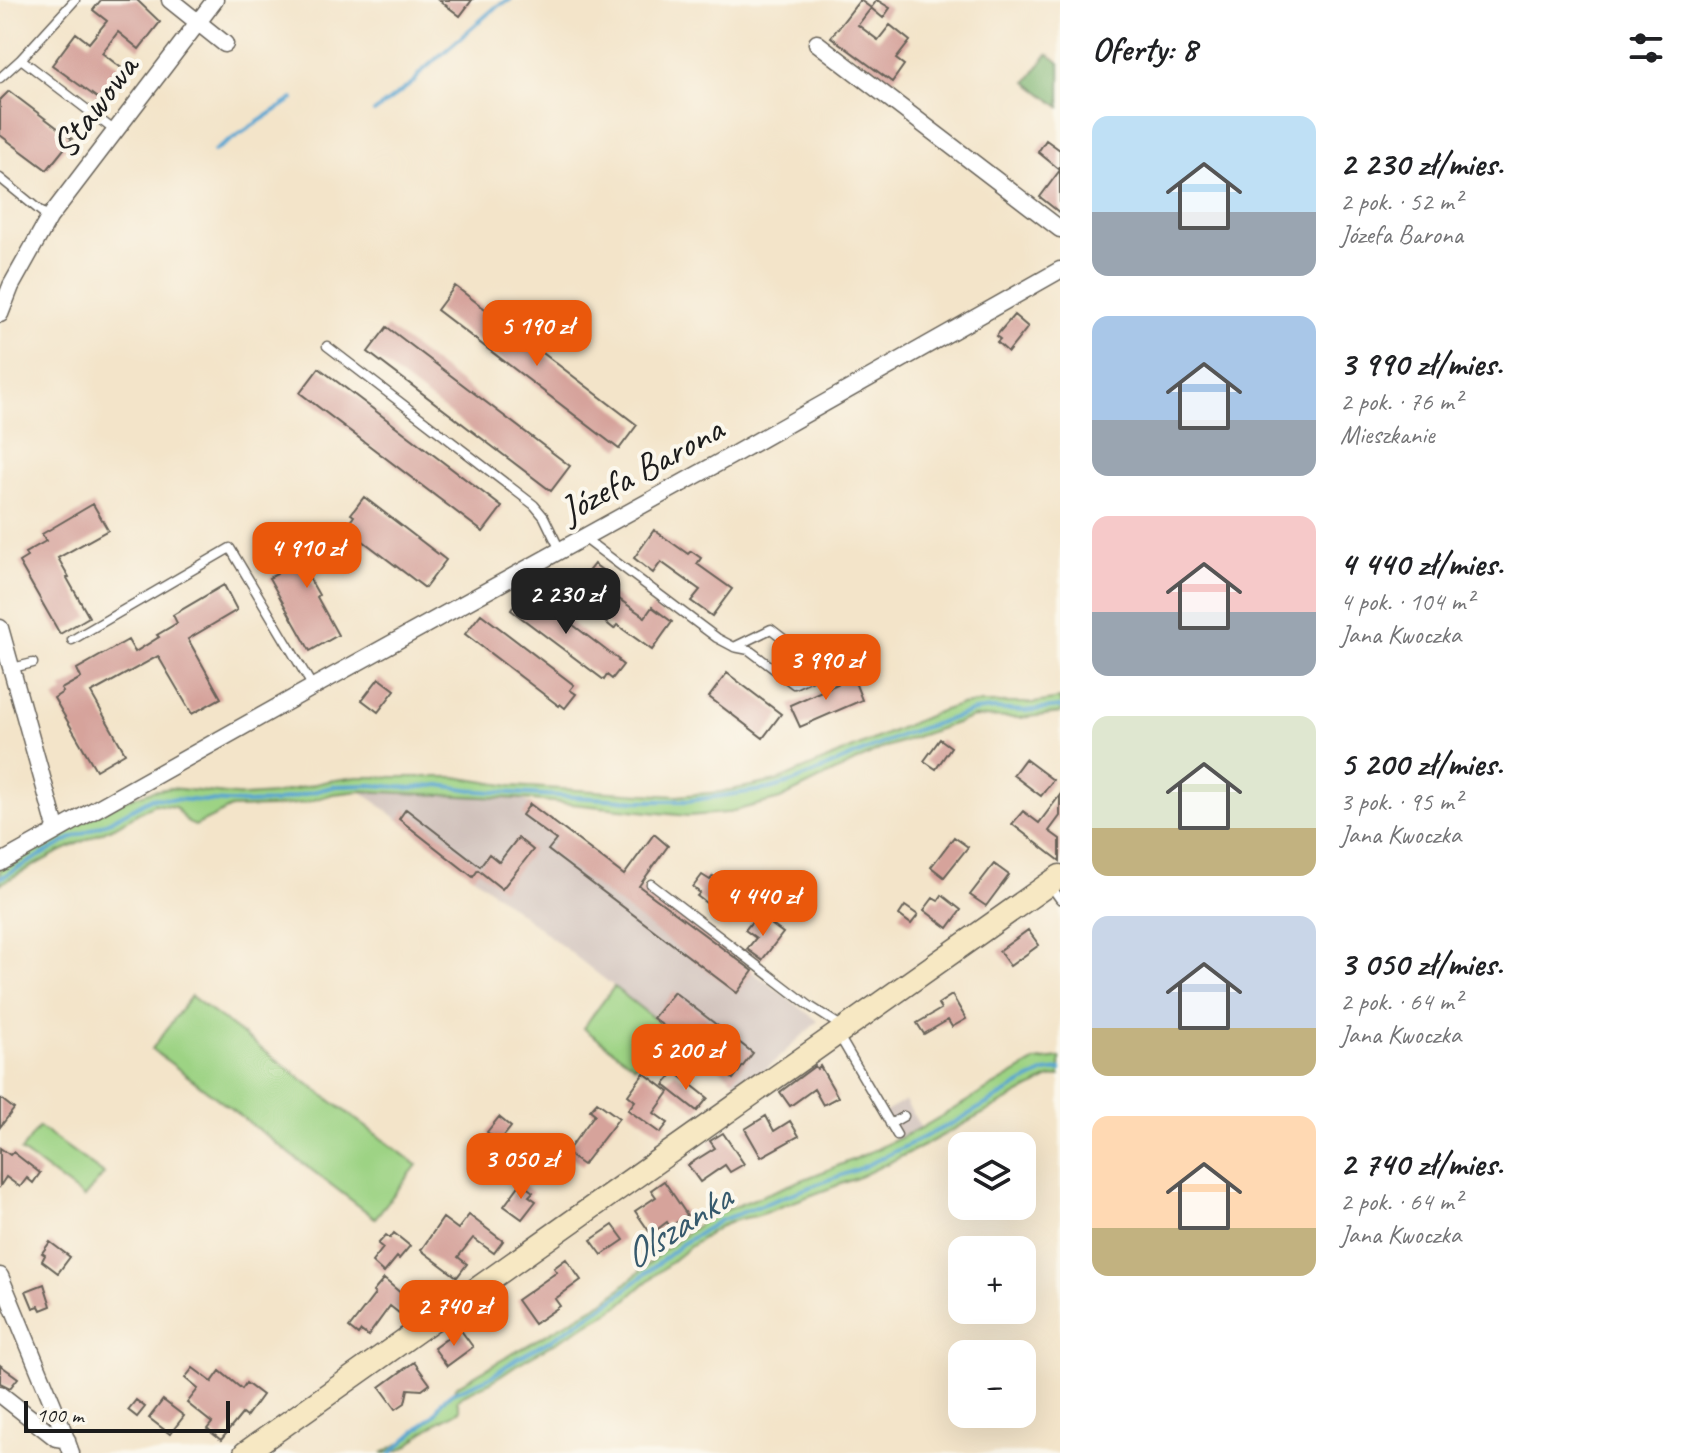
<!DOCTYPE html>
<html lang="pl">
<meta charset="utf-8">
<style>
:root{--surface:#fff;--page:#f6f6f6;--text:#202124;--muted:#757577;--accent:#ea580c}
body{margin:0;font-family:Caveat,sans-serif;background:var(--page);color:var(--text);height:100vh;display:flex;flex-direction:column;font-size:30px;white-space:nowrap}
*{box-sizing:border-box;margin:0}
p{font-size:26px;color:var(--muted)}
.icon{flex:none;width:44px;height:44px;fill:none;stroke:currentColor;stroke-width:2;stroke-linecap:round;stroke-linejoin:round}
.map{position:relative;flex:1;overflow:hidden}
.sheet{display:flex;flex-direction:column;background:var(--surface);width:640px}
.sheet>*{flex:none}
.fabs{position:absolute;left:948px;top:1132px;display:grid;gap:16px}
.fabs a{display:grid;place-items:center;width:88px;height:88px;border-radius:16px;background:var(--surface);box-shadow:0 8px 32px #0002;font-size:40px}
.scale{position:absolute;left:24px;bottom:20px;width:206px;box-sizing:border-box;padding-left:8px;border:4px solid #1c1c1c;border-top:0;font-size:22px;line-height:28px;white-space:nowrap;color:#1c1c1c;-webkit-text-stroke:6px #fbf7ec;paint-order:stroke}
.price{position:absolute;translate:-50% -68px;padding:0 18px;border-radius:16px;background:var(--accent);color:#fff;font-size:26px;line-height:52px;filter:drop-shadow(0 2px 4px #0008)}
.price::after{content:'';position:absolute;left:50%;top:48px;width:24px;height:18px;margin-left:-12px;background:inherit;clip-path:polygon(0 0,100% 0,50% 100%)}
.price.on{background:#222;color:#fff}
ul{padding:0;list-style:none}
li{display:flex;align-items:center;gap:24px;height:200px;padding:0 32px}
li span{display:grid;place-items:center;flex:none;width:224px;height:160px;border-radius:16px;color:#555}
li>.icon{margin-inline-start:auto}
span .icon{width:96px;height:96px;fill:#fffc;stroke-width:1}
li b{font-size:34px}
h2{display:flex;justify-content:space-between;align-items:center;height:96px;padding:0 32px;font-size:34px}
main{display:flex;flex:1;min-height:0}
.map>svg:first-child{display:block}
.industrial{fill:#cfc0ba}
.green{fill:#9dd384;stroke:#5c7850;stroke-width:2}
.forest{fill:#7eb572;stroke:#4d6847;stroke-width:2}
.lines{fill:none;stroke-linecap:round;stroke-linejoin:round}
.stream{stroke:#58a5d1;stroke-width:4}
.building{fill:#d6a39b}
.lane-casing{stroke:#676259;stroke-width:11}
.street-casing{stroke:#676259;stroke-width:19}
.secondary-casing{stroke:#676259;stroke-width:25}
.lane{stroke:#fff;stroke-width:8}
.street{stroke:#fff;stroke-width:16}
.secondary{stroke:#f7e8c3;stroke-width:22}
.labels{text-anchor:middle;stroke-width:8;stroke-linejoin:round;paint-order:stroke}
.street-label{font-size:38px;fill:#1c1c1c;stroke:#fbf7ec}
.water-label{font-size:40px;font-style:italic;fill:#375a6d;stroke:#fbf7ec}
</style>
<main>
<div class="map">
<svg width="1060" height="1453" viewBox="0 0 1060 1453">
<rect width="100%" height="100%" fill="#fbf7ec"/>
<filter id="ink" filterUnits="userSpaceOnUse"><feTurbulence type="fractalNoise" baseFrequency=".0125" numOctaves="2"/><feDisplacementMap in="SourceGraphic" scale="16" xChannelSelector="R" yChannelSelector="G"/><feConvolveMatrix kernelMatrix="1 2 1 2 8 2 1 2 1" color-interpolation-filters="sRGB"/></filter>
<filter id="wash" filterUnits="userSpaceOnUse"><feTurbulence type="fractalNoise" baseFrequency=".006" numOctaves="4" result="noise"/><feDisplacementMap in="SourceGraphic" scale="32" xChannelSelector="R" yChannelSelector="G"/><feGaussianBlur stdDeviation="1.8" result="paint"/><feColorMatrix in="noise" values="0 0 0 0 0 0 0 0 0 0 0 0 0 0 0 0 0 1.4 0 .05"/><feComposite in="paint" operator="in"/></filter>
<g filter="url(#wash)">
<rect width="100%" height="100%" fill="#f3e4c9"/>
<path class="industrial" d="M361,791L523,799L818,1021L745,1089L474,877Z
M905,1101L921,1128L895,1141L880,1115Z"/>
<path class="green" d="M1060,699V713L1020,718L974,717L883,748L780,799L726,813L688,816L523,799L361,791L333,794L304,803L273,807L231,808L195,826L188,823L175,807L154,804L116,826L55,854L0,884V865L125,800L152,791L171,788L244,796L274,794L328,781L357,777H455L511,786L677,796L720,792L777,781L935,713L959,705L980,703H1034Z
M614,987L666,1028L635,1066L583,1028Z
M191,996L417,1165L375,1218L152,1049Z
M1060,1058V1076L1047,1079L923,1146L857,1178L756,1216L739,1219L719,1227L691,1246L645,1283L619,1306L516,1365L491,1382L461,1396L457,1400L460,1410C451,1416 441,1420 432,1426C411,1440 409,1453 382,1453L403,1442L435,1414L442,1401L452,1393L458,1385L608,1299L670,1245L711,1216L855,1159L921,1128L1036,1061Z
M39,1127L104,1174L84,1198L21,1151Z"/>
<path class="forest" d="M1048,54L1060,63V107L1027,82Z"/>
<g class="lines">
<path class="stream" d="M374,112L415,81L420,73L497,6L510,0
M214,151L293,99
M0,878L74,837L110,821L152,798L246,803L274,802L336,786L370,785L413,788L439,785L480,791L639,801H687L769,789L793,782L904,734L974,711L992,709L1024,711L1060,707
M391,1453L435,1414L442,1401L452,1393L492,1376L516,1359L549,1341L613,1300L682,1244L719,1221L861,1168L957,1121L1026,1081L1045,1072L1060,1070"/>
</g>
<g id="blocks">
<path class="building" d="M101,0H137L160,22L139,49L118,32L102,53L124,70L100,100L52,65L76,33L89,43L107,21L93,10Z
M439,0H472L460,16Z
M860,0L871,8L858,25L878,40L890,25L910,41L896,59L904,65L892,82L831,37Z
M877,0L890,8L883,18L871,8Z
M9,91L72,139L47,170L0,135V100Z
M1046,140L1060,150V213L1040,197L1060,170L1038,152Z
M455,286L637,425L619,449L437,310Z
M1014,315L1028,327L1008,352L997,342L1000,339L996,336Z
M387,327L570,466L551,491L368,352Z
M319,368L502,507L483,532L300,393Z
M364,497L446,560L425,588L346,528L354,516L351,514Z
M93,504L108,530L58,558L69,577L67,578L89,617L60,634L19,562L27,557L25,553L46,541L42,534Z
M329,530L342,554L307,574L319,595L317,597L338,635L310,651L269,578L277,574L276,570L297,559L292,550Z
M654,530L688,554L691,551L701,558L697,564L732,589L712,616L691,601L700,590L661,562L653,573L634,558Z
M594,564L614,579L606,590L645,617L652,607L672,622L652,650L617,625L614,629L603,620L606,616L573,591Z
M224,585L237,610L188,639L221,698L192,714L158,656L91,693L125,753L96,770L54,698L63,692L61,689L81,678L77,669L128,640L135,652L159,637L157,635L177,623L173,615Z
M526,589L619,660L618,661L623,665L612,679L607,675L604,680L511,610Z
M481,614L574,685L570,690L576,694L565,708L560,704L559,706L465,634Z
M727,673L781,714L763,738L709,697Z
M853,677L862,700L800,727L790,705Z
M379,678L395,690L378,712L362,700Z
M940,739L951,747L936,769L924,761Z
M1025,759L1053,780L1041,796L1013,775Z
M1060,795V816L1049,831L1060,839V861L1012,824L1023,811L1039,823Z
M530,804L624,875L654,834L668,846L639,886L753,971L737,993L548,850L556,840L522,815Z
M406,809L480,866L489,854L499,862L518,838L533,850L502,889L478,870L473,877L399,819Z
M954,837L968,847L944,877L931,867Z
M994,864L1009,875L986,906L970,895Z
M702,875L710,880L713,876L733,892L721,909L712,902L710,906L697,896L700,893L693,887Z
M942,895L961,910L948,928L924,910L933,898L938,901Z
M905,906L918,915L911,924L899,915Z
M755,918L765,926L768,922L783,933L762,960L747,949L756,938L745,930Z
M1028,930L1039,945L1010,966L999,951Z
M674,992L753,1053L733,1079L653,1018Z
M952,995L966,1019L952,1027L948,1020L924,1034L917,1023L941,1009L938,1004Z
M815,1066L817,1069L820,1066L838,1097L823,1105L814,1089L790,1106L780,1092Z
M675,1072L708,1098L697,1111L664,1085Z
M644,1073L669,1092L654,1113L668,1123L660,1133L628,1110L635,1101L628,1095Z
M0,1098L14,1109L0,1127Z
M597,1102L619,1118L583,1165L566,1153L595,1114L590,1110Z
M766,1116L774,1131L790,1121L799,1136L761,1157L745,1129Z
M499,1117L511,1127L499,1142L487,1132Z
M723,1133L744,1164L730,1172L725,1165L700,1182L688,1165L715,1148L710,1141Z
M0,1148L10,1155L13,1152L40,1173L33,1183L27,1178L20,1187L6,1177L0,1186Z
M664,1181L687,1215L670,1227L667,1222L651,1234L635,1211L656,1197L651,1190Z
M521,1183L533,1192L529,1196L536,1201L522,1219L504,1206Z
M469,1215L503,1241L494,1253L473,1238L458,1257L467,1264L457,1277L421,1250L443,1218L458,1229Z
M613,1225L624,1240L602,1255L591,1240Z
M394,1233L410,1246L399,1259L397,1257L384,1273L372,1262L383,1248L378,1244L386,1235L390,1238Z
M50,1242L70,1257L58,1273L42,1261L45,1255L42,1253Z
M566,1259L581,1280L555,1299L560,1306L534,1324L517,1300L557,1272L554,1268Z
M384,1279L409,1300L399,1313L390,1306L368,1336L361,1331L358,1335L349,1328L375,1294L373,1292Z
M44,1284L51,1306L41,1310L39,1306L33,1308L26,1291Z
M460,1329L473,1347L447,1366L434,1348Z
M414,1362L430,1384L422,1390L408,1389L405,1403L396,1409L380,1387Z
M0,1365L18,1378L10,1388L0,1383Z
M193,1368L212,1382L220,1371L242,1389L246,1383L262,1395L246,1417L242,1414L221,1440L207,1429L212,1423L187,1403L198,1389L185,1378Z
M136,1400L145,1407L137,1417L128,1410Z
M163,1400L184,1416L170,1434L149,1418Z"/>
</g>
</g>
<g filter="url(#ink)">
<use href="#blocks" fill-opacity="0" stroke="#676259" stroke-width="2"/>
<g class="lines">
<defs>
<path id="lane" d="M21,59L115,131
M0,78L21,59L75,0
M0,178L49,218
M327,346L534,505L544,517L560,550
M584,538L717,638L734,647L749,650L794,684L824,670L771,629L734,647
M72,640L230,548L313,687
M12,668L33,663
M651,884L811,1007L841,1026
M1050,885L1060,899
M839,1036L897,1135
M890,1124L904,1116"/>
<path id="street" d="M170,0L225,44
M817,43L1060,229
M0,314L11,286L49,218L215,0
M0,628L57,831
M0,863L313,687L731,456L1060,270
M0,1276L58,1417L71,1453
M0,1394L56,1438L67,1440"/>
<path id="secondary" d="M245,1453L1060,876"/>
</defs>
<use href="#lane" class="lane-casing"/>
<use href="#street" class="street-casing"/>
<use href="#secondary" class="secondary-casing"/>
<use href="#lane" class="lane"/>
<use href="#street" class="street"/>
<use href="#secondary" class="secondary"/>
</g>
</g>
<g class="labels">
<g class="street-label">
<text transform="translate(94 106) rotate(-53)" y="13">Stawowa</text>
<text transform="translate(641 469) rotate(-29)" y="13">Józefa Barona</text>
</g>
<g class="water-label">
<text transform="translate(676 1226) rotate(-33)" y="14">Olszanka</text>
</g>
</g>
</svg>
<div class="fabs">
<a><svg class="icon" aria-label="layers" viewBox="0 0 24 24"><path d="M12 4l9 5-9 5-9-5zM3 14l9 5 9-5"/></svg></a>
<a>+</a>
<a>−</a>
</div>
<div class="scale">100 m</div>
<b class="price" style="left:537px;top:368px">5 190 zł</b>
<b class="price" style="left:307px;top:590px">4 910 zł</b>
<b class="price on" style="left:566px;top:636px">2 230 zł</b>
<b class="price" style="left:826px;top:702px">3 990 zł</b>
<b class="price" style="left:763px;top:938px">4 440 zł</b>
<b class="price" style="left:686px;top:1092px">5 200 zł</b>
<b class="price" style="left:521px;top:1201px">3 050 zł</b>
<b class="price" style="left:454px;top:1348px">2 740 zł</b>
</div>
<section class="sheet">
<h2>Oferty: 8<svg class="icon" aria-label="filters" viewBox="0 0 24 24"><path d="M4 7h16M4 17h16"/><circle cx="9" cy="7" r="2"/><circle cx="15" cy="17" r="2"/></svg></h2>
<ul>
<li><span style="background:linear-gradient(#bfe0f5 60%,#9aa5b1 0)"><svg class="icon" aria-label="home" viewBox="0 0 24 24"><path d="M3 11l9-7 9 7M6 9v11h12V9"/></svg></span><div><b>2 230 zł/mies.</b><p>2 pok. · 52 m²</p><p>Józefa Barona</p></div></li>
<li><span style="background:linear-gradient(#a9c7e8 65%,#9aa5b1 0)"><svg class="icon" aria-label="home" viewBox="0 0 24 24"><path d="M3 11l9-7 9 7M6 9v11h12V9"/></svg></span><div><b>3 990 zł/mies.</b><p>2 pok. · 76 m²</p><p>Mieszkanie</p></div></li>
<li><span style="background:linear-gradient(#f6c9c9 60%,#9aa5b1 0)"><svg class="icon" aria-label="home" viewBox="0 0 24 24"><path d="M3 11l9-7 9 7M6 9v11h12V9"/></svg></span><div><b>4 440 zł/mies.</b><p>4 pok. · 104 m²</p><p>Jana Kwoczka</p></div></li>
<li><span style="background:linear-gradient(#dfe7d0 70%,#c2b280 0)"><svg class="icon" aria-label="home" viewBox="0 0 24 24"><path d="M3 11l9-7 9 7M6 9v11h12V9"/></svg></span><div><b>5 200 zł/mies.</b><p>3 pok. · 95 m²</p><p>Jana Kwoczka</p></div></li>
<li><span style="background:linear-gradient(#c9d6e8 70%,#c2b280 0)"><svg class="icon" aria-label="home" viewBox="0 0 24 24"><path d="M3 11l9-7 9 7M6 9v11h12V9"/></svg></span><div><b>3 050 zł/mies.</b><p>2 pok. · 64 m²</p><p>Jana Kwoczka</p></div></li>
<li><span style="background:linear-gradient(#ffd9b3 70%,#c2b280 0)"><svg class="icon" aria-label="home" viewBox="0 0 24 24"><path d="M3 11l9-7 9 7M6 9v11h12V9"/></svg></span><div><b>2 740 zł/mies.</b><p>2 pok. · 64 m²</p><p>Jana Kwoczka</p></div></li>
</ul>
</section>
</main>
